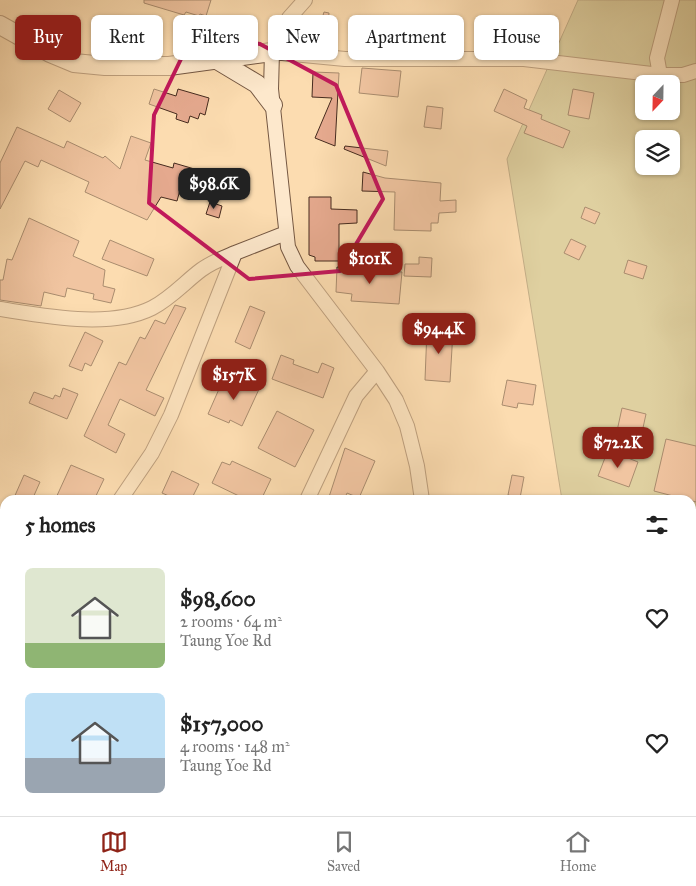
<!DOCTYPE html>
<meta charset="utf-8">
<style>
:root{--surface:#fff;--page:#f2f2f2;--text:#222;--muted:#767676;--line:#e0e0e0;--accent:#8f2418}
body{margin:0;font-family:"IM FELL Great Primer",serif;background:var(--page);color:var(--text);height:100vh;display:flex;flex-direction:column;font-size:19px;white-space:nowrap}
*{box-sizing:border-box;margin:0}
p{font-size:16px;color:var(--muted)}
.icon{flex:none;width:28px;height:28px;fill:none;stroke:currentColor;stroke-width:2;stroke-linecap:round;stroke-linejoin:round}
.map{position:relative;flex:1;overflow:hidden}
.side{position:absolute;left:0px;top:495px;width:696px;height:321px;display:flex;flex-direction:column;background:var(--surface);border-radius:15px 15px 0 0;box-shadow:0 1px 4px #0004}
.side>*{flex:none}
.hud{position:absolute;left:15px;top:15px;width:666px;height:45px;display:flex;gap:10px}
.needle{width:32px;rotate:202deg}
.tools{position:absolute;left:635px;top:75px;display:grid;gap:10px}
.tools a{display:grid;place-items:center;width:45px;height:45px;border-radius:8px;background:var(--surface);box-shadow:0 1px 4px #0004;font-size:25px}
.price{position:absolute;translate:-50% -42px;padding:0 11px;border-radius:10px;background:var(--accent);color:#fff;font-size:16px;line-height:32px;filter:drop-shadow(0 1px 2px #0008)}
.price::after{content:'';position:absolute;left:50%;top:30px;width:15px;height:11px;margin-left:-8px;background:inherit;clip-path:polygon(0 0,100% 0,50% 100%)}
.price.active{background:#222;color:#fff}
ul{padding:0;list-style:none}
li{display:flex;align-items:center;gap:15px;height:125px;padding:0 25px}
li span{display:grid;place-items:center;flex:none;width:140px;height:100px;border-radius:8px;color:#555}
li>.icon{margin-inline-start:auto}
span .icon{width:60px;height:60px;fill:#fffc;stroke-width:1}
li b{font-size:21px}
h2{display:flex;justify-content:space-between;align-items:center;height:60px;padding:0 25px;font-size:21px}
.chip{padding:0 18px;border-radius:8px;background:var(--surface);box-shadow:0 1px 4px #0004;font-size:18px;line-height:45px}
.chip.active{background:var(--accent);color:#fff}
.dock{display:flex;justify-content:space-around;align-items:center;height:70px;border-top:1px solid var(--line);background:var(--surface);font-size:14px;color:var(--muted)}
.dock a{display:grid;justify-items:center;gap:2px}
.dock .active{color:var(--accent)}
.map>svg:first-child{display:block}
.green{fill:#bcc18d;stroke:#817656;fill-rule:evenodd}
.building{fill:#e5a98e;stroke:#462b1e}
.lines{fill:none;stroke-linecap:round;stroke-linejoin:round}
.minor-casing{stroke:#745742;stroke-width:16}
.tertiary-casing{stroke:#745742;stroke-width:20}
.minor{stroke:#fde8cc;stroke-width:14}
.tertiary{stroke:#fde8cc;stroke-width:18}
.marked{fill:none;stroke:#c2185b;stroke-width:4;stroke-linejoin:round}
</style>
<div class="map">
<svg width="696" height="816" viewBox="0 0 696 816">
<rect width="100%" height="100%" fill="#fcdcb0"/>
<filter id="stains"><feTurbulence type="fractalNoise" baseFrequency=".004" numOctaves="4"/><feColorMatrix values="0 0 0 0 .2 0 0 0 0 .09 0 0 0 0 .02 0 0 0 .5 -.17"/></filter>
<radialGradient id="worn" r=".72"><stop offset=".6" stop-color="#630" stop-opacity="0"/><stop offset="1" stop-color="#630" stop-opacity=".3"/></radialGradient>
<path class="green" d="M578,0H696V816H0V762L5,763V811H691V500H562L507,159ZM644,84H671V111H644ZM644,139H671V166H644Z"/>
<path class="building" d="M144,0H211L206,16L200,14L199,16L186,12L184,15L144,3Z
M324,12L329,13L328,23L336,25L333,36L328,34L327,47L314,46Z
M362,68L401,71L398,97L359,93Z
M313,72L339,73L335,146L315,138L332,98L312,97Z
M154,89L176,96L178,89L209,98L205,115L200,113L198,119L190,116L188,123L176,119L177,114L149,104Z
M504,89L527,100L524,108L542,115L541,119L570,131L563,148L524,133L527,126L494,111Z
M573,89L594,93L589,119L568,115Z
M59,90L81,103L70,122L48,109Z
M427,106L443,108L441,129L424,127Z
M17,127L64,148L67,141L103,158L105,156L120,169L131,136L151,143L145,160L173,168L174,163L208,173L202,192L181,186L177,201L161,197L147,220L85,192L89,182L41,160L38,167L25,161L0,209V163Z
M345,146L388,151L386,166L344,149Z
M363,172L385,178L441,183L440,201L456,200V212L439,213L438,223H431V231L394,230L395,192L362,191Z
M309,197H331V209L357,210V223L339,224V261H315V257L309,255Z
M210,202L222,206L219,218L206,214Z
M585,207L600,213L595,224L581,218Z
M29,218L79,241L73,256L105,270L103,286L115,289L111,303L93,299L94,294L67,288L65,297L44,292L41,306L0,300V280H3L7,259L12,260Z
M571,239L586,246L579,260L564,253Z
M110,240L154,259L147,276L102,259Z
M419,257L432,258L431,277L404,276L405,264H419Z
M628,260L647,266L643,279L624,273Z
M337,267L402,272L399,304L351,301L352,294L336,292Z
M175,305L186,308L146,390L164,398L155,416L120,399L108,425L125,434L116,453L84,436L119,362L126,365L140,337L145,339L155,320L165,324Z
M250,306L265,312L250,349L235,342Z
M427,329L453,331L450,382L425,380Z
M85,332L103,341L91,366L85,363L82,371L69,366Z
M281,355L294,360L293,364L318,373L322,363L334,368L323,398L272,379Z
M242,378L260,387L242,426L230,420L229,423L208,414L223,380L232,384L234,381L239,383Z
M507,380L536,385L533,405L518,403L517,408L502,405Z
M63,388L78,394L67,419L29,403L34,392L53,399L55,395L60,397Z
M622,408L646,414L641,437L617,431Z
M277,411L314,430L295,467L258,448Z
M666,439L696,446V502L654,491Z
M345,448L375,461L359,498L347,493L344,500H328Z
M608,450L638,462L629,487L598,476Z
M232,461L271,479L261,500H238L239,496L212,483L222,462L230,465Z
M71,465L104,479L94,500H55Z
M172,471L199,484L191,500H178L162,493Z
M24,475L40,482L32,500H13Z
M512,475L524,477L520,498L508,495Z"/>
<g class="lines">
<defs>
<path id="minor" d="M305,0L289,18L272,52L271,89L288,247L297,266L377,371L396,400L407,426L417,466L422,500
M272,52L345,59H524L660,75H683L696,71
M660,75L657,58L672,0
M0,309C45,316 110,329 152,308C171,298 185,282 201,270C212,262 223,258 235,253
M120,500L152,453L171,415L235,253L286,233
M307,500L356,396L377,371
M490,811L492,816
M192,816L196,811"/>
<path id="tertiary" d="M0,25L50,53L74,63L105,66H169L272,52
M217,60L257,84L273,105"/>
</defs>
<use href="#minor" class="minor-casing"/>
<use href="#tertiary" class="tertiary-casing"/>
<use href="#minor" class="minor"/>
<use href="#tertiary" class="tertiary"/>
</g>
<path d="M0 0H696V816H0ZM194,32L260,44L336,85L383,199L340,271L249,279L149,203L154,115Z" fill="#fcdcb0" fill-opacity=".55" fill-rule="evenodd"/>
<path class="marked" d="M194,32L260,44L336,85L383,199L340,271L249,279L149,203L154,115Z"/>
<rect width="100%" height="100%" filter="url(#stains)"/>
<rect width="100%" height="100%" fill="url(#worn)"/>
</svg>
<div class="tools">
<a><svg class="needle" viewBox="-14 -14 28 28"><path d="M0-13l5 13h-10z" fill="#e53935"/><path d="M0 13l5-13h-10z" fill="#767676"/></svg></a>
<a><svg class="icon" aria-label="layers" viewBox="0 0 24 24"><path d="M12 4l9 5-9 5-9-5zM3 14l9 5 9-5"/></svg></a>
</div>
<b class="price active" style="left:214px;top:210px">$98.6K</b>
<b class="price" style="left:370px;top:285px">$101K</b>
<b class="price" style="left:439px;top:355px">$94.4K</b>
<b class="price" style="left:234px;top:401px">$157K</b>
<b class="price" style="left:618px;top:469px">$72.2K</b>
<div class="hud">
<a class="chip active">Buy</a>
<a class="chip">Rent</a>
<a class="chip">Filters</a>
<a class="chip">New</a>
<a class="chip">Apartment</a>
<a class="chip">House</a>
</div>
<section class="side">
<h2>5 homes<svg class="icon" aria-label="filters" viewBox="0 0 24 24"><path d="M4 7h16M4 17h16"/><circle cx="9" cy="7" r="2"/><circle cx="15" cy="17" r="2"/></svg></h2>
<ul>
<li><span style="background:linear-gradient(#dfe7d0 75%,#8fb573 0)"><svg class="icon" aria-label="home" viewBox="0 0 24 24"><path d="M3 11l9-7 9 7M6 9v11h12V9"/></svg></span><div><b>$98,600</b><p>2 rooms · 64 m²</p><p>Taung Yoe Rd</p></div><svg class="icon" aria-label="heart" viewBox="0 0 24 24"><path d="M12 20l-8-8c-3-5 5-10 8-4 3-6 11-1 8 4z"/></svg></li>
<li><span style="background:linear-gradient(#bfe0f5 65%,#9aa5b1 0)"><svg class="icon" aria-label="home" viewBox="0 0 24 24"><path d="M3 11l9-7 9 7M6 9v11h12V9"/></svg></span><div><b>$157,000</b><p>4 rooms · 148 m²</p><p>Taung Yoe Rd</p></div><svg class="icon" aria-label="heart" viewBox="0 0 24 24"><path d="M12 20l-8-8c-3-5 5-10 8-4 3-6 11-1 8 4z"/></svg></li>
</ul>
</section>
</div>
<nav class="dock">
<a class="active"><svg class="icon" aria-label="map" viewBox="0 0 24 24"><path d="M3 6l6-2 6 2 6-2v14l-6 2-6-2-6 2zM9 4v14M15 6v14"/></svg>Map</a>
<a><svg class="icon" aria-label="saved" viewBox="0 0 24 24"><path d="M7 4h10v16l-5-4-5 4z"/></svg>Saved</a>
<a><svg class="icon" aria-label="home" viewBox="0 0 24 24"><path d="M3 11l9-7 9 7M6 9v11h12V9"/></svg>Home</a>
</nav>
